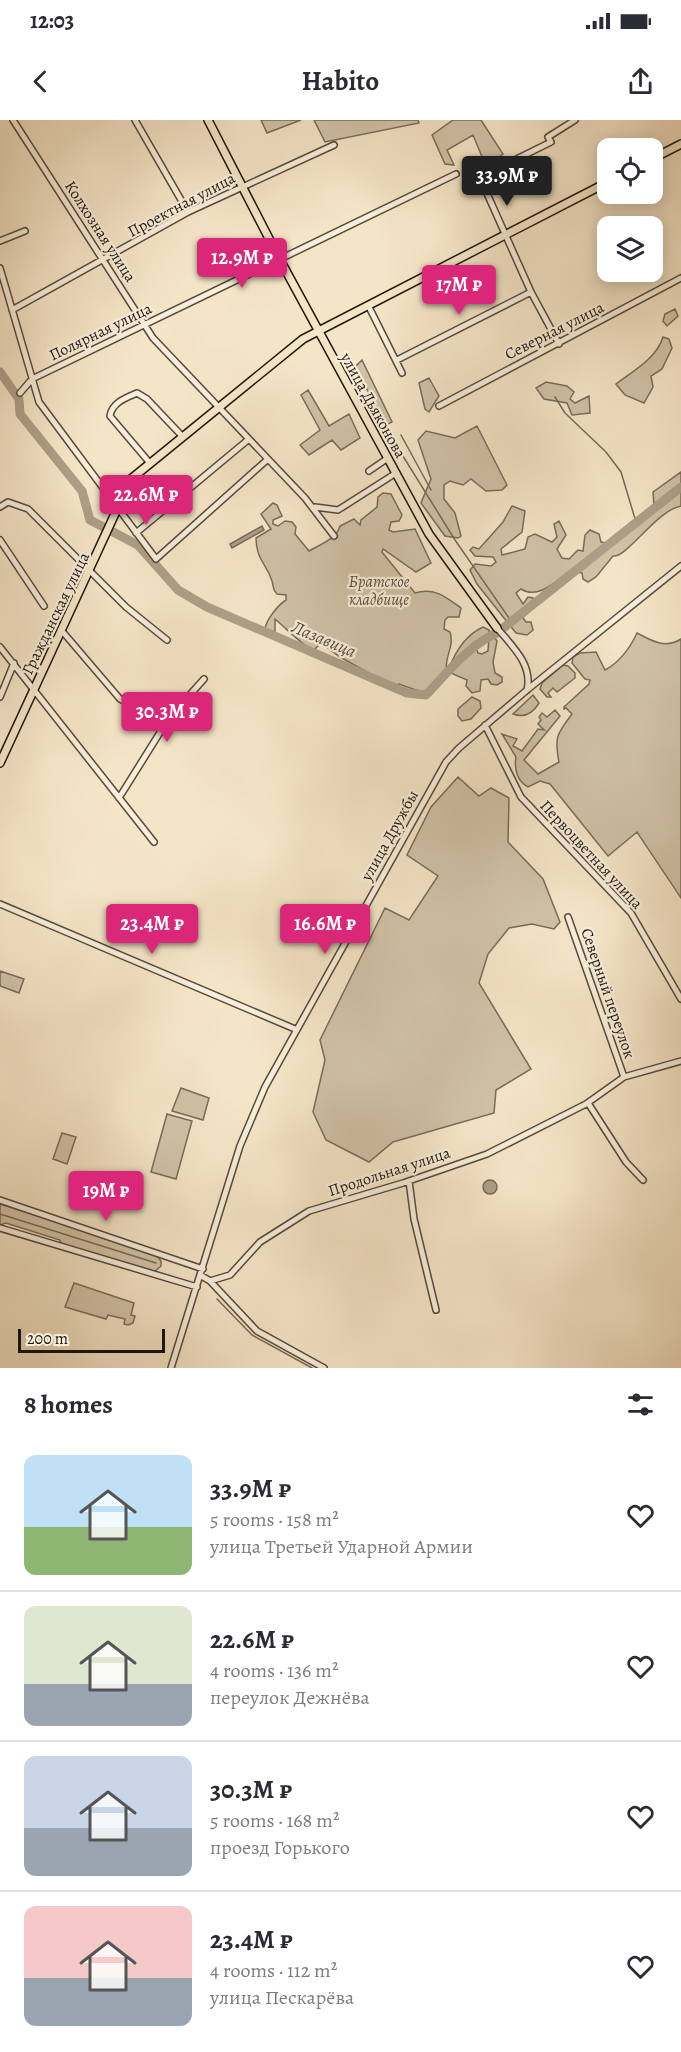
<!DOCTYPE html>
<meta charset="utf-8">
<style>
:root{--surface:#fff;--page:#f2f2f3;--text:#2b2b33;--muted:#7c7c81;--line:#e1e1e2;--accent:#db2777}
body{margin:0;font-family:Alegreya,serif;background:var(--page);color:var(--text);height:100vh;display:flex;flex-direction:column;font-size:22px;white-space:nowrap}
*{box-sizing:border-box;margin:0}
p{font-size:20px;color:var(--muted)}
.icon{flex:none;width:33px;height:33px;fill:none;stroke:currentColor;stroke-width:2;stroke-linecap:round;stroke-linejoin:round}
.map{position:relative;height:1248px;overflow:hidden}
.details{display:flex;flex-direction:column;background:var(--surface);flex:1}
.details>*{flex:none}
.buttons{position:absolute;left:597px;top:18px;display:grid;gap:12px}
.buttons a{display:grid;place-items:center;width:66px;height:66px;border-radius:12px;background:var(--surface);box-shadow:0 3px 15px #0003;font-size:30px}
.scale{position:absolute;left:18px;bottom:15px;width:147px;box-sizing:border-box;padding-left:6px;border:3px solid #20170d;border-top:0;font-size:16px;line-height:21px;white-space:nowrap;color:#20170d;-webkit-text-stroke:4px #f8eedb;paint-order:stroke}
.price{position:absolute;translate:-50% -51px;padding:0 14px;border-radius:6px;background:var(--accent);color:#fff;font-size:20px;line-height:39px;filter:drop-shadow(0 2px 3px #0008)}
.price::after{content:'';position:absolute;left:50%;top:36px;width:18px;height:14px;margin-left:-9px;background:inherit;clip-path:polygon(0 0,100% 0,50% 100%)}
.price.on{background:#222;color:#fff}
ul{padding:0;list-style:none}
li{display:flex;align-items:center;gap:18px;height:150px;padding:0 24px}
li+li{border-top:2px solid var(--line)}
li span{display:grid;place-items:center;flex:none;width:168px;height:120px;border-radius:12px;color:#555}
li>.icon{margin-inline-start:auto}
span .icon{width:72px;height:72px;fill:#fffc;stroke-width:1}
li b{font-size:26px}
h2{display:flex;justify-content:space-between;align-items:center;height:72px;padding:0 24px;font-size:26px}
.status{display:flex;justify-content:space-between;align-items:center;height:42px;padding:0 30px;background:var(--surface);direction:ltr}
.status svg{height:16px;fill:currentColor}
header{display:flex;justify-content:space-between;align-items:center;height:78px;padding:0 24px;background:var(--surface);font-size:27px;font-weight:700}
.map>svg:first-child{display:block}
.green{fill:#d1c2a7;stroke:#786c5a;stroke-width:1.5}
.water{fill:#ad9f88;stroke:#756957;stroke-width:1.5}
.lines{fill:none;stroke-linecap:round;stroke-linejoin:round}
.stream{stroke:#756957;stroke-width:1.5}
.river{stroke:#ad9f88;stroke-width:9}
.minor-casing{stroke:#554a3c;stroke-width:8}
.major-casing{stroke:#20170d;stroke-width:10}
.minor{stroke:#f8eedb;stroke-width:5}
.major{stroke:#f5e5c7;stroke-width:7}
.labels{text-anchor:middle;stroke-width:4.5;stroke-linejoin:round;paint-order:stroke}
.street-label{font-size:16px;fill:#20170d;stroke:#f8eedb}
.park-label{font-size:16px;font-style:italic;fill:#5e5343;stroke:#f8eedb}
.water-label{font-size:18px;font-style:italic;fill:#584d3e;stroke:#f8eedb}
</style>
<div class="status"><b>12:03</b><svg viewBox="0 0 49 12"><path d="M0 12V9h3v3zM5 12V6h3v6zM10 12V3h3v9zM15 12V0h3v12zM26 1h20v11H26zM47 4h2v5h-2z"/></svg></div>
<header><svg class="icon" aria-label="back" viewBox="0 0 24 24"><path d="M15 5l-7 7 7 7"/></svg>Habito<svg class="icon" aria-label="share" viewBox="0 0 24 24"><path d="M12 15V3M7 8l5-5 5 5M5 13v7h14v-7"/></svg></header>
<div class="map">
<svg width="681" height="1248" viewBox="0 0 681 1248">
<rect width="100%" height="100%" fill="#f5e5c7"/>
<filter id="stains"><feTurbulence type="fractalNoise" baseFrequency=".00333" numOctaves="4"/><feColorMatrix values="0 0 0 0 .2 0 0 0 0 .09 0 0 0 0 .02 0 0 0 .5 -.17"/></filter>
<radialGradient id="worn" r=".72"><stop offset=".6" stop-color="#630" stop-opacity="0"/><stop offset="1" stop-color="#630" stop-opacity=".3"/></radialGradient>
<path class="green" d="M261,0H301L267,13Z
M314,0H418L419,3L325,22Z
M453,0H481L503,34L488,45L485,44L473,15L447,30L454,45L445,44L432,15Z
M675,189L678,196L667,206L663,201L665,194Z
M663,217L669,219L672,228L662,249L651,256L653,267L644,283L625,275L616,264C634,250 656,239 663,217Z
M362,240L392,302L386,305L355,247Z
M429,258L439,276L429,292L425,289L419,263Z
M546,262L567,266L574,272L570,279L575,283L589,276L590,293L572,295L567,283L544,279L536,268Z
M308,270L329,306L349,294L360,318L341,330L332,320L309,335L300,325L320,310L301,275Z
M477,306L507,365L502,370L486,371L471,359L463,365L450,361L444,365V379L455,393L461,416L458,418L445,416L421,383L431,359L418,320L426,311L455,318Z
M681,352V386C657,390 627,438 613,436L596,457L588,462L583,459L582,453L570,451C556,461 538,480 521,469L516,473L523,484L528,477L533,478L536,483L523,498L526,502H531L533,510L527,515L516,513L477,464L470,450L475,444L491,446L496,442L493,437L475,436L470,430L473,427L479,429L503,402L512,386L525,391L522,412L501,429L502,435L525,429L528,417L535,414L552,422L557,417L554,404L559,401L566,415L557,429L562,438L569,439L578,430L583,431L585,415L590,410L599,414L601,422L606,423L654,385L653,372Z
M383,373L391,374L402,395L399,401L391,402L389,410L393,412L415,409L431,443L416,452L383,429L382,432L415,473C434,467 446,477 461,488L459,497H448L445,500L444,509L450,512C455,528 443,538 447,551L424,573L399,564L392,566L340,537L321,523L313,531C299,522 288,510 275,499V512L265,509C266,500 278,485 286,480V475L277,474C272,469 274,467 272,461C266,442 257,442 256,418L271,409L261,394L273,383L277,385L282,396L273,400V404L278,406L285,401L292,402L296,407L295,414L309,431C319,425 337,419 340,406L354,399L360,405L361,400L377,387L378,377Z
M483,507L489,510V514L475,526L478,533L482,534L488,531L489,518L494,517L497,521L493,542L495,553L502,557V562L497,565L491,564L488,559L481,560L480,571L472,573L466,566L467,560L453,554L449,549C455,532 466,515 483,507Z
M637,513C652,521 665,529 681,519V778L637,712L608,736L550,664L540,661L528,667C517,661 514,649 516,637L502,614L517,619L513,626L522,631L538,609L544,610L538,604L541,600L539,597L542,593L547,597L555,590L560,596L524,640L538,654L559,642C554,617 557,614 572,594L566,588L564,589V587L589,564L590,560L585,559L572,543L573,537L580,533L596,532L605,550C620,542 630,528 637,513Z
M563,545L568,546L575,553V558L557,572L553,568L548,573L551,577H547L540,569L542,563Z
M533,575L539,583C533,593 524,598 513,594Z
M472,577L480,581L481,588L471,599L462,601L458,596V589Z
M458,657L479,676L491,668L509,678L508,722L543,759L560,802L554,809L532,804L509,808L488,834L479,863L531,949L496,970L494,993L393,1022L369,1042L326,1020L313,992L325,940L320,920L385,788L409,800L438,756L407,735L431,687Z
M0,851L24,859L19,873L0,866Z
M181,968L209,978L203,1000L172,991Z
M167,994L192,1001L176,1059L151,1052Z
M62,1013L76,1017L67,1044L53,1039Z
M0,1084L155,1134L161,1141V1146L154,1152L61,1125L60,1120L6,1103L0,1105Z
M74,1163L134,1183L131,1195L135,1196L133,1203L128,1205L124,1204L125,1199L108,1195L106,1199L65,1187Z"/>
<path class="water" d="M262,406L264,410L232,428L230,424Z
M483 1067a7 7 0 1 1 14 0a7 7 0 1 1-14 0Z"/>
<g class="lines">
<path class="stream" d="M555,277L565,293L606,332L621,352L636,402
M401,315L431,370
M393,320L455,420L511,501
M0,1094L156,1143
M217,1179L252,1215L312,1248"/>
<path class="river" d="M0,252L19,279L20,294L82,371L90,400L138,425L178,470L207,487L407,573L426,575C446,554 470,524 497,513L681,367"/>
<defs>
<path id="minor" d="M13,0L153,218L305,378L334,416
M135,0L188,92
M484,55L551,22L548,17L575,0
M485,69L531,172L559,224
M0,121L25,111
M0,148L39,282L156,439L268,339
M368,185L402,253
M12,190L188,92L334,25
M397,240L531,172
M20,273L32,259L456,54
M439,286L681,158
M149,342L110,296C112,283 125,278 137,273L147,279L182,316
M369,351L388,338
M0,387L8,382L28,389L126,487L167,520
M315,387L338,390L396,353
M136,413L249,319
M0,420L44,486
M497,508C513,527 533,545 527,570
M62,511L120,579L145,592
M0,527L154,722
M0,577L14,543
M485,605L521,677L631,793L681,879
M119,678L169,598L204,559
M0,784L295,909
M568,797L624,957
M588,983L626,1042L643,1060
M409,1061L414,1099L436,1190
M0,1080L203,1149
M0,1108L197,1167
M200,1155L210,1161L257,1211L324,1248
M210,1161L230,1155L260,1122L309,1091L403,1063L487,1034L586,984L624,957L681,941
M171,1248L240,1026L265,967L446,642L459,628L527,570L681,446"/>
<path id="major" d="M208,0L279,138L429,414L497,508
M652,39L681,24
M0,643L131,359L303,219L608,62"/>
</defs>
<use href="#minor" class="minor-casing"/>
<use href="#major" class="major-casing"/>
<use href="#minor" class="minor"/>
<use href="#major" class="major"/>
</g>
<g class="labels">
<g class="street-label">
<text transform="translate(181 84) rotate(-28)" y="6">Проектная улица</text>
<text transform="translate(101 111) rotate(57)" y="6">Колхозная улица</text>
<text transform="translate(554 210) rotate(-27)" y="6">Северная улица</text>
<text transform="translate(100 211) rotate(-26)" y="6">Полярная улица</text>
<text transform="translate(374 285) rotate(61)" y="6">улица Дьяконова</text>
<text transform="translate(55 493) rotate(-64)" y="6">Гражданская улица</text>
<text transform="translate(389 715) rotate(-61)" y="6">улица Дружбы</text>
<text transform="translate(592 734) rotate(47)" y="6">Первоцветная улица</text>
<text transform="translate(609 873) rotate(71)" y="6">Северный переулок</text>
<text transform="translate(389 1051) rotate(-18)" y="6">Продольная улица</text>
</g>
<g class="park-label">
<text x="379" y="467">Братское<tspan x="379" dy="18">кладбище</tspan></text>
</g>
<g class="water-label">
<text transform="translate(324 519) rotate(23)" y="6">Лазавица</text>
</g>
</g>
<rect width="100%" height="100%" filter="url(#stains)"/>
<rect width="100%" height="100%" fill="url(#worn)"/>
</svg>
<div class="buttons">
<a><svg class="icon" aria-label="locate" viewBox="0 0 24 24"><circle cx="12" cy="12" r="6"/><path d="M12 2v4M12 18v4M2 12h4M18 12h4"/></svg></a>
<a><svg class="icon" aria-label="layers" viewBox="0 0 24 24"><path d="M12 4l9 5-9 5-9-5zM3 14l9 5 9-5"/></svg></a>
</div>
<div class="scale">200 m</div>
<b class="price on" style="left:507px;top:87px">33.9M ₽</b>
<b class="price" style="left:242px;top:169px">12.9M ₽</b>
<b class="price" style="left:459px;top:196px">17M ₽</b>
<b class="price" style="left:146px;top:406px">22.6M ₽</b>
<b class="price" style="left:167px;top:623px">30.3M ₽</b>
<b class="price" style="left:152px;top:835px">23.4M ₽</b>
<b class="price" style="left:325px;top:835px">16.6M ₽</b>
<b class="price" style="left:106px;top:1102px">19M ₽</b>
</div>
<section class="details">
<h2>8 homes<svg class="icon" aria-label="filters" viewBox="0 0 24 24"><path d="M4 7h16M4 17h16"/><circle cx="9" cy="7" r="2"/><circle cx="15" cy="17" r="2"/></svg></h2>
<ul>
<li><span style="background:linear-gradient(#bfe0f5 60%,#8fb573 0)"><svg class="icon" aria-label="home" viewBox="0 0 24 24"><path d="M3 11l9-7 9 7M6 9v11h12V9"/></svg></span><div><b>33.9M ₽</b><p>5 rooms · 158 m²</p><p>улица Третьей Ударной Армии</p></div><svg class="icon" aria-label="heart" viewBox="0 0 24 24"><path d="M12 20l-8-8c-3-5 5-10 8-4 3-6 11-1 8 4z"/></svg></li>
<li><span style="background:linear-gradient(#dfe7d0 65%,#9aa5b1 0)"><svg class="icon" aria-label="home" viewBox="0 0 24 24"><path d="M3 11l9-7 9 7M6 9v11h12V9"/></svg></span><div><b>22.6M ₽</b><p>4 rooms · 136 m²</p><p>переулок Дежнёва</p></div><svg class="icon" aria-label="heart" viewBox="0 0 24 24"><path d="M12 20l-8-8c-3-5 5-10 8-4 3-6 11-1 8 4z"/></svg></li>
<li><span style="background:linear-gradient(#c9d6e8 60%,#9aa5b1 0)"><svg class="icon" aria-label="home" viewBox="0 0 24 24"><path d="M3 11l9-7 9 7M6 9v11h12V9"/></svg></span><div><b>30.3M ₽</b><p>5 rooms · 168 m²</p><p>проезд Горького</p></div><svg class="icon" aria-label="heart" viewBox="0 0 24 24"><path d="M12 20l-8-8c-3-5 5-10 8-4 3-6 11-1 8 4z"/></svg></li>
<li><span style="background:linear-gradient(#f6c9c9 60%,#9aa5b1 0)"><svg class="icon" aria-label="home" viewBox="0 0 24 24"><path d="M3 11l9-7 9 7M6 9v11h12V9"/></svg></span><div><b>23.4M ₽</b><p>4 rooms · 112 m²</p><p>улица Пескарёва</p></div><svg class="icon" aria-label="heart" viewBox="0 0 24 24"><path d="M12 20l-8-8c-3-5 5-10 8-4 3-6 11-1 8 4z"/></svg></li>
</ul>
</section>
